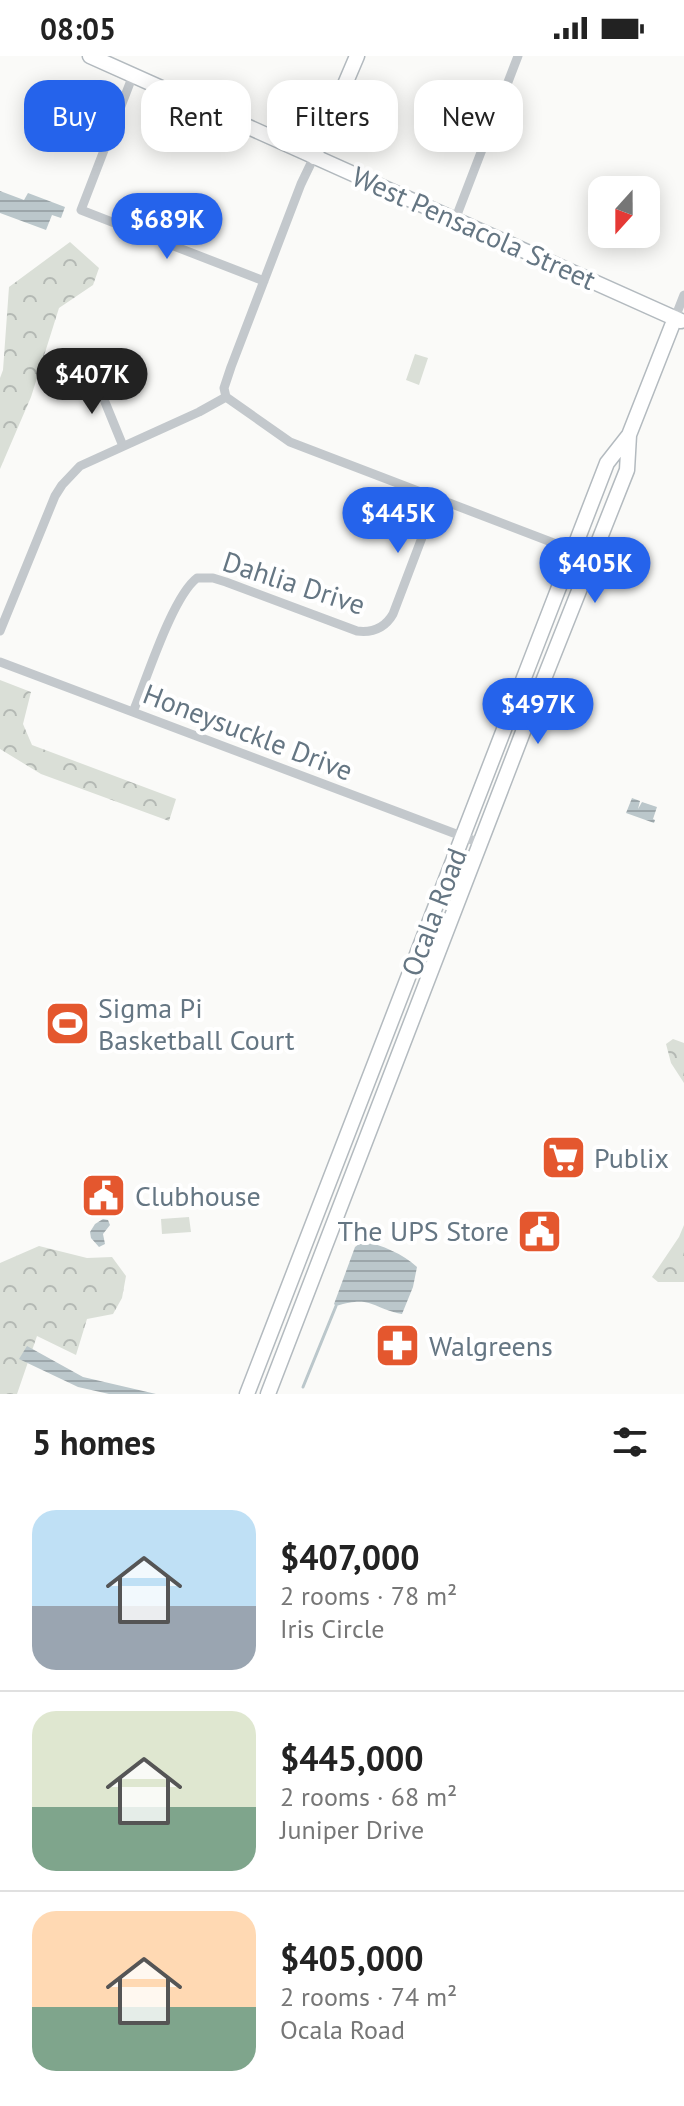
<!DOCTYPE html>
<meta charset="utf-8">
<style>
:root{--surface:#fff;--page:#f6f6f6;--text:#222;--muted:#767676;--line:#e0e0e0;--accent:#2563eb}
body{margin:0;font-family:"PT Sans",sans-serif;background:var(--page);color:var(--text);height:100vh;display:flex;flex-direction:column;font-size:30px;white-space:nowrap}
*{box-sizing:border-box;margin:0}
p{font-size:26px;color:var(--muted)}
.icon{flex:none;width:44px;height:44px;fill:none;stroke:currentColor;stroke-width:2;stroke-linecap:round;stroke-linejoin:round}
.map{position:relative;height:1338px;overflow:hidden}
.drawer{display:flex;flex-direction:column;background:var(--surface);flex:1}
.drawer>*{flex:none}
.hud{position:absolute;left:24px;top:24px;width:636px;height:72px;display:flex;gap:16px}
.needle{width:52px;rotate:201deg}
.controls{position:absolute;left:588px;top:120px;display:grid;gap:16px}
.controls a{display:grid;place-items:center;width:72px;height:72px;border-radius:16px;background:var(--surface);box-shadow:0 4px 20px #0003;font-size:40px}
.price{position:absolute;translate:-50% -68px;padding:0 18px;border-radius:28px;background:var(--accent);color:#fff;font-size:26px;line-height:52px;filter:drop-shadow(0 2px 4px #0008)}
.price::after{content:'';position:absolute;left:50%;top:48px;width:24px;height:18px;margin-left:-12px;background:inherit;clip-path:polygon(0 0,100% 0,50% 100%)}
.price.current{background:#222;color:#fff}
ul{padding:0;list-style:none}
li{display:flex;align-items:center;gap:24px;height:200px;padding:0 32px}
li+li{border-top:2px solid var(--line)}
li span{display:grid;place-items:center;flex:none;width:224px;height:160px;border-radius:24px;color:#555}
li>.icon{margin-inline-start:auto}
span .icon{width:96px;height:96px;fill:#fffc;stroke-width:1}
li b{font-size:34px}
h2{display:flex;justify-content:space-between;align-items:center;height:96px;padding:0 32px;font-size:34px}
.chip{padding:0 28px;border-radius:24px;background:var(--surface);box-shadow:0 4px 20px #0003;font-size:28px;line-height:72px}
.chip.current{background:var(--accent);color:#fff}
.status{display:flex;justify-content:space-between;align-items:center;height:56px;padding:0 40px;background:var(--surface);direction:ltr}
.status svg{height:22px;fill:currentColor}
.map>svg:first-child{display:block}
.forest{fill:url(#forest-crowns)}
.garden{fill:#dadfd7}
.water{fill:url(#water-rules)}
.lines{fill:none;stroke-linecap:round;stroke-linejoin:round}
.stream{stroke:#bbc7cb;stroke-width:3}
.secondary-casing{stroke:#b3babf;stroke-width:17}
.street{stroke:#c3c8cc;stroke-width:9}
.secondary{stroke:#fff;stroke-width:14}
.labels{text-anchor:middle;stroke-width:8;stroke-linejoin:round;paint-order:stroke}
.street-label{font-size:28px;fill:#657683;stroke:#fff}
.poi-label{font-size:28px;fill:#657683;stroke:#fff;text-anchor:start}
</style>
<div class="status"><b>08:05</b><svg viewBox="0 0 49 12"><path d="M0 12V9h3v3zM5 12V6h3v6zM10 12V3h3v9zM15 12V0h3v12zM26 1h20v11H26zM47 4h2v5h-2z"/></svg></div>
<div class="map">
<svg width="684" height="1338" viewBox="0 0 684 1338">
<defs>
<pattern id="forest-crowns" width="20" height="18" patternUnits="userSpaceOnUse" patternTransform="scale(2)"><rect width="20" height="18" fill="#dadfd7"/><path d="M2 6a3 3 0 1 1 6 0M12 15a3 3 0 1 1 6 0" fill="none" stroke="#b4b9b4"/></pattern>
<pattern id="water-rules" width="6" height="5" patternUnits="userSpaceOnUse" patternTransform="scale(2)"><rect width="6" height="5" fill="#bbc7cb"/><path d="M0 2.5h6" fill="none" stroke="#9ca6aa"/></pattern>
</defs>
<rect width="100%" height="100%" fill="#fafaf8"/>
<path class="forest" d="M70,186L99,212L93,229L59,252L31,341L0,413V322L3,314L9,231Z
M0,624L31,636L23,668L32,689L176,743L169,765L41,718L0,693Z
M673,983L684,987V1027L671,1007L666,988Z
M684,1169V1226H658L652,1221L679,1181Z
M39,1190L87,1202L112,1201L126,1220L122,1242L113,1258L87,1263L76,1299L37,1280L17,1338H0V1207Z"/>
<path class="garden" d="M415,298L428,302L419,329L406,324Z
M61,959H74V977H60Z
M189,1161L191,1176L162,1178L161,1163Z"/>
<path class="water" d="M0,135L24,144L28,137L65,151L61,162L52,159L46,174L0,157Z
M632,742L640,745L638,753L642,746L657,751L653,763L655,764L654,767L626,757Z
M103,1163L108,1164L110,1169L103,1178L105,1188L99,1191L91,1182L90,1176L95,1168Z
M363,1185C382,1189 403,1198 417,1211L413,1231L402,1258C371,1252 372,1239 336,1250L334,1248L355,1191Z
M27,1290L83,1321L156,1338H109L78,1331L19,1303Z"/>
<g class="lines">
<path class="stream" d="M303,1331L336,1250"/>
<defs>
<path id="secondary" d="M90,0L681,265
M314,101L357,0
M247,1338L607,407L629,379
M268,1338L528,663L627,414L629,379L675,262"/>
</defs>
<use href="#secondary" class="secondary-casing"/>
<path class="street" d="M133,19L81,154L264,225
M455,164L518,0
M675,262L684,239
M97,318L105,346L123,390
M226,341L290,386L593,502
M226,341L224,332L231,311L301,128L314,101
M0,575L55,440L62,429L80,410L199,356L226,341
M0,606L480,787
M133,656C146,625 172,541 197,522H213L226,526L357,575C373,577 385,572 393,558L437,442"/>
<use href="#secondary" class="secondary"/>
</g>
<defs>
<symbol id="stadium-square" viewBox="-11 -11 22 22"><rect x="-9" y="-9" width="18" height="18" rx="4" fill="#e4572e" stroke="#fff"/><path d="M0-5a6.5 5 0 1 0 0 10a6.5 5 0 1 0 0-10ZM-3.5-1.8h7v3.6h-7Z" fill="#fff"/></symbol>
<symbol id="supermarket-square" viewBox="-11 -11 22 22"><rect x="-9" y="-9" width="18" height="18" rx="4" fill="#e4572e" stroke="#fff"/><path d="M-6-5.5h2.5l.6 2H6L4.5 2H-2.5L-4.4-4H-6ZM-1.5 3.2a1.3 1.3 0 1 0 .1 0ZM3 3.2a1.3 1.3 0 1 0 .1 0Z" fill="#fff"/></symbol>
<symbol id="civic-square" viewBox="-11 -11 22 22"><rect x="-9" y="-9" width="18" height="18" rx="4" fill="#e4572e" stroke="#fff"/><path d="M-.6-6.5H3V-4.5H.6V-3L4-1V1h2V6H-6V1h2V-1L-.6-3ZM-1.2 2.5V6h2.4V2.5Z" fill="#fff"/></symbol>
<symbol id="pharmacy-square" viewBox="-11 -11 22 22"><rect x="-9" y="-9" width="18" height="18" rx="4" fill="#e4572e" stroke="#fff"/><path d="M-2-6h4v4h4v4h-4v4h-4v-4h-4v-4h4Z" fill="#fff"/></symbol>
</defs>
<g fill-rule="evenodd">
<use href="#stadium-square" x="42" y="942" width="51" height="51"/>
<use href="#supermarket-square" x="538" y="1076" width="51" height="51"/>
<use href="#civic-square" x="78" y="1114" width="51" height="51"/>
<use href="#civic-square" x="514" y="1150" width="51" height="51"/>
<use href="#pharmacy-square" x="372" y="1264" width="51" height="51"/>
</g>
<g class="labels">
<g class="street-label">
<text transform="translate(474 172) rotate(24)" y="10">West Pensacola Street</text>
<text transform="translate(294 527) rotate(18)" y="10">Dahlia Drive</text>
<text transform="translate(248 676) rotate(21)" y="10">Honeysuckle Drive</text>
<text transform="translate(434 856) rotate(-69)" y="10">Ocala Road</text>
</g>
<g class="poi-label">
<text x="98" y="962">Sigma Pi<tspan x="98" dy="32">Basketball Court</tspan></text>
<text x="594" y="1112">Publix</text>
<text x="135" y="1150">Clubhouse</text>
<text x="509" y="1185" text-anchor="end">The UPS Store</text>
<text x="429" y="1300">Walgreens</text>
</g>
</g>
</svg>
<div class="controls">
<a><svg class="needle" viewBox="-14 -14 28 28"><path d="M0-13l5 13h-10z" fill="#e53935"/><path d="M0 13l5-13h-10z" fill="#767676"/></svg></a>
</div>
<b class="price" style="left:167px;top:205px">$689K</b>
<b class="price current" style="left:92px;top:360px">$407K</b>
<b class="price" style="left:398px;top:499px">$445K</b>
<b class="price" style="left:595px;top:549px">$405K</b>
<b class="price" style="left:538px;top:690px">$497K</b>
<div class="hud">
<a class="chip current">Buy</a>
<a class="chip">Rent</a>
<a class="chip">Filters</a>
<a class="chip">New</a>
</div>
</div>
<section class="drawer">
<h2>5 homes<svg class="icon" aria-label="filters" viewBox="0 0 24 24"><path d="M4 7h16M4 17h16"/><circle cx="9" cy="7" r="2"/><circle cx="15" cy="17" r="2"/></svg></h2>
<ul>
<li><span style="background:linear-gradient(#bfe0f5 60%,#9aa5b1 0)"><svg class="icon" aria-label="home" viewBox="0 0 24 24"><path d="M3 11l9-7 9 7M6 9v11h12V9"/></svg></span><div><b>$407,000</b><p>2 rooms · 78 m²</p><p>Iris Circle</p></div></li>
<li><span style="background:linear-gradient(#dfe7d0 60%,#7fa58c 0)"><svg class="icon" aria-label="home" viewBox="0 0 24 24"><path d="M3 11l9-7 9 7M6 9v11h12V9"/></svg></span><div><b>$445,000</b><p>2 rooms · 68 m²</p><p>Juniper Drive</p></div></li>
<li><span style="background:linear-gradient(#ffd9b3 60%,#7fa58c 0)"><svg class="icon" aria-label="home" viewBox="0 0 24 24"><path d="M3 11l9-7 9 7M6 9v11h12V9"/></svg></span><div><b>$405,000</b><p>2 rooms · 74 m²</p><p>Ocala Road</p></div></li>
</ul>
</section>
